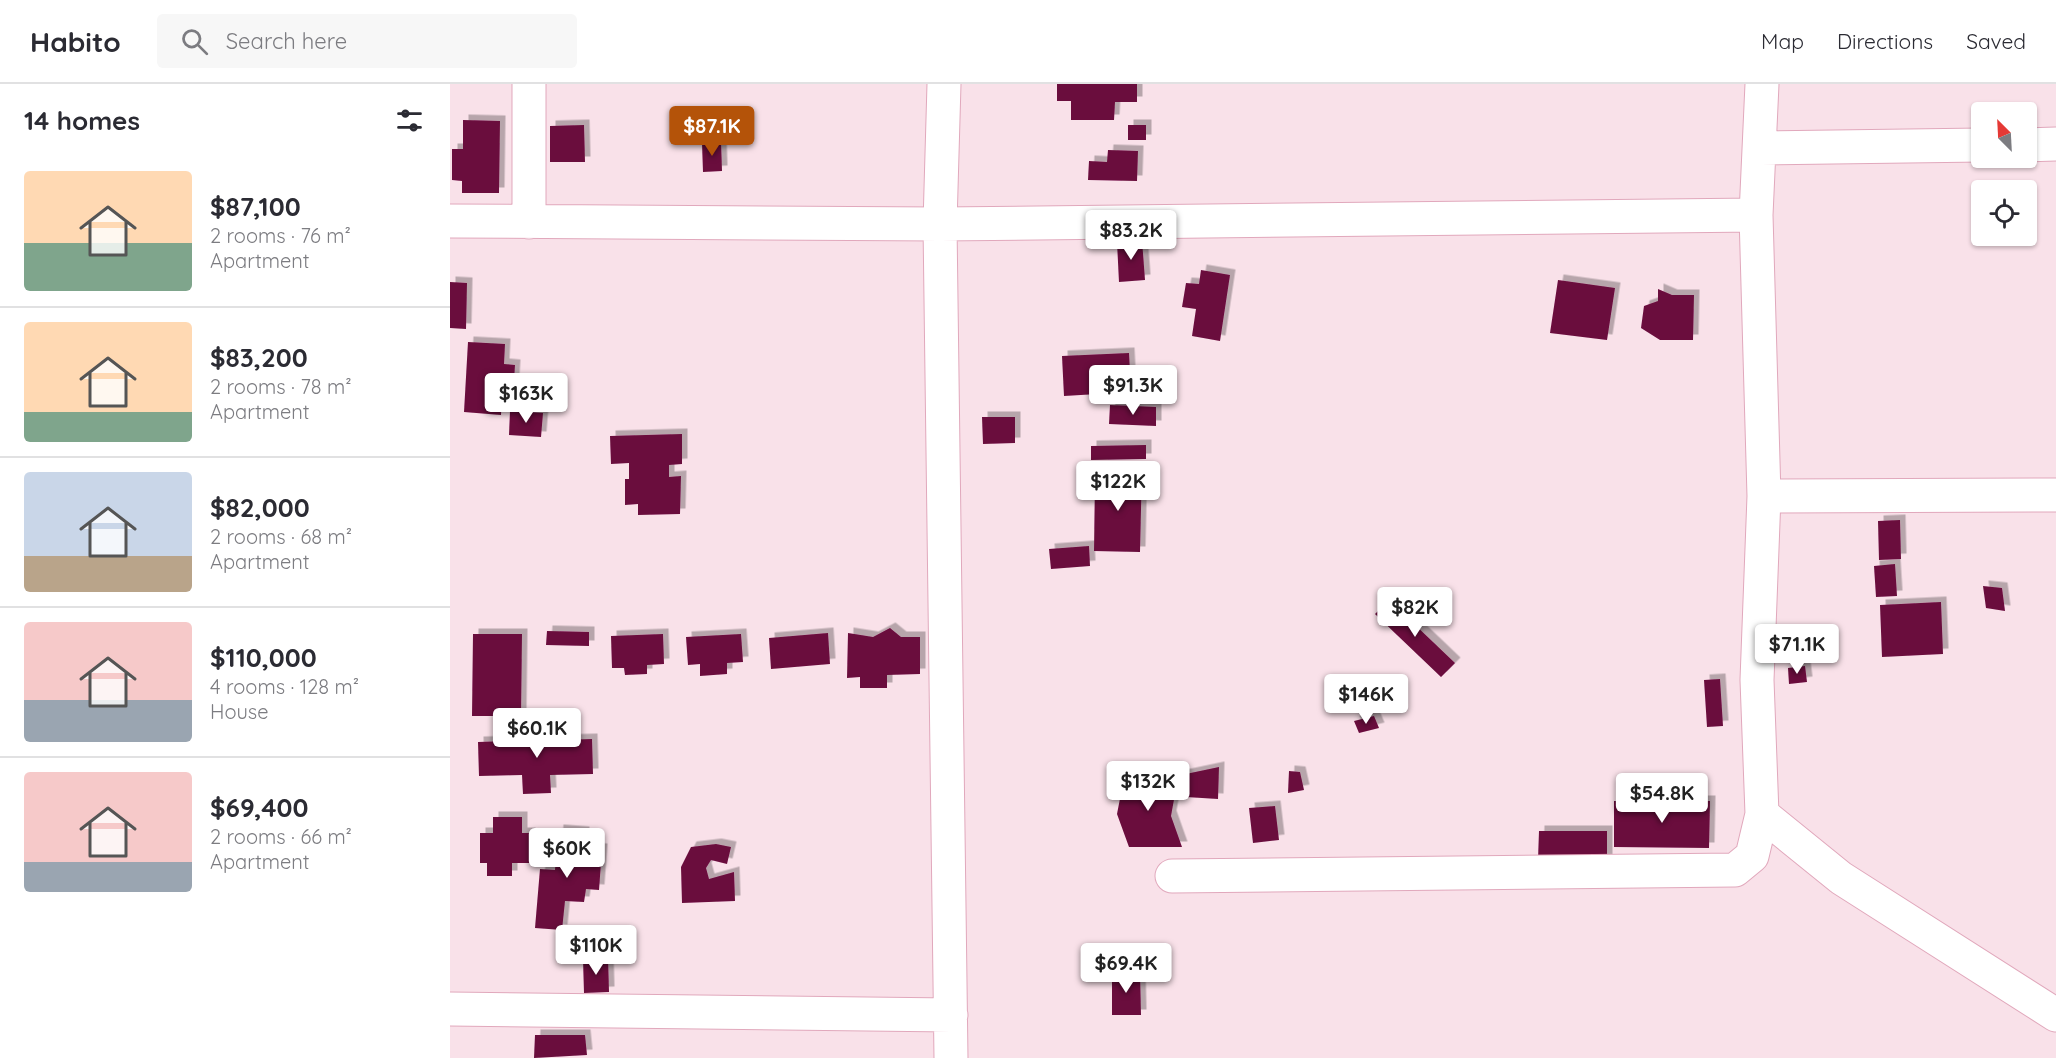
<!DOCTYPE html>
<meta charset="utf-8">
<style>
:root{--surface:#fff;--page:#f7f7f7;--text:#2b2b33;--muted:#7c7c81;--line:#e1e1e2;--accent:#b45309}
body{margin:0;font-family:Quicksand,sans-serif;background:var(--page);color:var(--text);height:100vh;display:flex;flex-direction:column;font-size:22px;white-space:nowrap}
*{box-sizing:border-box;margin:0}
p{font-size:20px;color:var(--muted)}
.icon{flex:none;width:33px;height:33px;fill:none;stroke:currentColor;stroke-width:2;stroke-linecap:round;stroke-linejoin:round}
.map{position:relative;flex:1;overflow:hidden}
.sheet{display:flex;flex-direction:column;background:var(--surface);width:450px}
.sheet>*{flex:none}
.needle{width:39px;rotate:336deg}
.fabs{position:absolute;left:1521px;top:18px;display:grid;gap:12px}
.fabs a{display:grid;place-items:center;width:66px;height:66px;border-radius:6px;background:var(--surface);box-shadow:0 2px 4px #0004;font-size:30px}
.price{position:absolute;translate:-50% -51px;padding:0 14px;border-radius:6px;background:#fff;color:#222;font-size:20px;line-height:39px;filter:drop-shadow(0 2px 3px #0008)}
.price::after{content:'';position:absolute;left:50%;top:36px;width:18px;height:14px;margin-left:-9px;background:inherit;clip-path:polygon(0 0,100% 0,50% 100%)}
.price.current{background:var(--accent);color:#fff}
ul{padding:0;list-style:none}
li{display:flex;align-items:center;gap:18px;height:150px;padding:0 24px}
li+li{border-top:2px solid var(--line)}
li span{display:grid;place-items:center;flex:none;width:168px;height:120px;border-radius:6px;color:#555}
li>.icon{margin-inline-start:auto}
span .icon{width:72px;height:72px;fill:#fffc;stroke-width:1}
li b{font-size:26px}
h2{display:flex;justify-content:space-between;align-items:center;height:72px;padding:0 24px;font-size:26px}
header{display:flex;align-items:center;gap:36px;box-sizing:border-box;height:84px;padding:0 30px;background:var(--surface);border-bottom:2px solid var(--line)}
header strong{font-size:28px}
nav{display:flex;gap:33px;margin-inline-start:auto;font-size:21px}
.search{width:420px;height:54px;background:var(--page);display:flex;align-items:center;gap:15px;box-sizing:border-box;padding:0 21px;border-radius:6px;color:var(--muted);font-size:22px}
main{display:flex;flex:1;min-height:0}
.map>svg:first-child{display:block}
.building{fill:#6a0a3d;filter:url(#shadow)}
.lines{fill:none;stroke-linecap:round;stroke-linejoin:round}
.minor-casing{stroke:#e1a8bc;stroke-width:35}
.minor{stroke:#fff;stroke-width:33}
</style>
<header>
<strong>Habito</strong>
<div class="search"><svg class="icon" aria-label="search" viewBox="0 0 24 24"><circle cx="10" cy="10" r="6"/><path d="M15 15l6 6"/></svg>Search here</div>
<nav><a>Map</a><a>Directions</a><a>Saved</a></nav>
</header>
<main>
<section class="sheet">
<h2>14 homes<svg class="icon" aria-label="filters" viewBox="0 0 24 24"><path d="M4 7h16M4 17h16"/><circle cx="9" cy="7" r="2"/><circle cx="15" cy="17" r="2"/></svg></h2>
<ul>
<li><span style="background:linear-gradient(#ffd9b3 60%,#7fa58c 0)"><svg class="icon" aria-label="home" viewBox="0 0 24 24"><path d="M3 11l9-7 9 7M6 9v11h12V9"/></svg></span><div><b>$87,100</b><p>2 rooms · 76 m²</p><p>Apartment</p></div></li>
<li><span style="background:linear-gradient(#ffd9b3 75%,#7fa58c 0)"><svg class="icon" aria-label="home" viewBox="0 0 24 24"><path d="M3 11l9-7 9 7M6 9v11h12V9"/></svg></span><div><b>$83,200</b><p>2 rooms · 78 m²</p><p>Apartment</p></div></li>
<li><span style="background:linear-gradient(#c9d6e8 70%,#b9a48a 0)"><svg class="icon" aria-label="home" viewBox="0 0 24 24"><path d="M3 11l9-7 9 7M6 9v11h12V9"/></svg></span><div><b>$82,000</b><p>2 rooms · 68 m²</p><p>Apartment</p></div></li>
<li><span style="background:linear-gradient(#f6c9c9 65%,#9aa5b1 0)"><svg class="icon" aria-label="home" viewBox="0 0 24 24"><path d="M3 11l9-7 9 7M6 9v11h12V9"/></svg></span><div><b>$110,000</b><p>4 rooms · 128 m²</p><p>House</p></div></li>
<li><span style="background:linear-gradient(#f6c9c9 75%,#9aa5b1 0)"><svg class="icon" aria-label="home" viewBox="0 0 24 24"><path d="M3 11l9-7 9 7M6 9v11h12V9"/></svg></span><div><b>$69,400</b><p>2 rooms · 66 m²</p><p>Apartment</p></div></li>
</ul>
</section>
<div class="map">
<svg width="1606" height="974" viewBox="0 0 1606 974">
<defs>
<filter id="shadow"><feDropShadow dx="5.5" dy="-5.5" stdDeviation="0" flood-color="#0004"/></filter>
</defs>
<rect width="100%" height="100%" fill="#f9e1e9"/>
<path class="building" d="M607,0H687V18H665L664,36H621V17H607Z
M13,36L50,37L49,109H12V97L2,96V65H13Z
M134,41L135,78H100V42Z
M678,41H696V56H678Z
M271,58L272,87L253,88L252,59Z
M658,66L688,67L687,97L638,96L639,77L657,78Z
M692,156L695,196L669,198L667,158Z
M751,186L780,191L770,257L742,252L746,225L732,223L736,199L749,200Z
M1108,196L1165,204L1157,256L1100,249Z
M0,198L17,199L16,245L0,244Z
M1208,205L1222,211H1244L1243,256H1210L1191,244L1194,222L1208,217Z
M18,258L55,260L54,280L65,281L63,312L52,311L51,331L14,328Z
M679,269L681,308L614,312L612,272Z
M660,321L706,323V342L659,340Z
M60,327L93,329L91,353L59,351Z
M532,333H565V359L533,360Z
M232,350V380L219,381V393L231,392L230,430L188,431V420L175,421V395H179V379L161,380L160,352Z
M696,361V375L641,376V362Z
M692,383L690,468L644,467L645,395Z
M1450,436L1451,475L1429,476L1428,437Z
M639,462L640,482L601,485L599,465Z
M1445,480L1447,512L1426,513L1424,482Z
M1533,502L1552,504L1555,527L1536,524Z
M939,516L1005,579L991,593L925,530Z
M1491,518L1493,570L1432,573L1430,521Z
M440,544L451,553H470V590L437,591V604H410V593L397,594L398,549L423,553Z
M97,547L139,548V562L96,561Z
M378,549L380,580L321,585L319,554Z
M23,550H72L71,632H22Z
M213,550L214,580L197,581V590L175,591L174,584H162L161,552Z
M291,550L293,578L277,579V590L250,592V580L238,581L236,553Z
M1355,582L1357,598L1339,600L1338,584Z
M1270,595L1273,642L1257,643L1254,596Z
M924,632L929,644L909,649L904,637Z
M90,641H110V656L142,655L143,690L100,691L101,709L73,710L72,691L29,692L28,658L90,656Z
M769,683L768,715L736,713L731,691Z
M839,687L850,688L854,706L838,709Z
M675,689L727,699L721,732L732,763H679L667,730Z
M1164,717H1260L1259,764L1164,763Z
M825,722L829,756L803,759L799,724Z
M43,733H72V749H80V779H62V792H37V779H30V749H43Z
M108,746L134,748L133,763L152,765L149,806L136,805L134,818L115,817L112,846L85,844L90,785L105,786Z
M1089,747H1157V777L1088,776Z
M266,760L281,763L277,780L261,776L256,784L259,795L284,788L285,817L232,819L231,783L241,763Z
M158,874L159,908L134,909L133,875Z
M690,888L691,931H662V889Z
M85,951H135L137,971L84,974Z"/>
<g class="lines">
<defs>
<path id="minor" d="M494,0L490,140L501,974
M1312,0L1306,131L1314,412L1307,596L1312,730L1391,794L1606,931
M1576,61L1606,60
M1311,64L1532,61
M0,137L490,140L1306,131
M79,138V0
M1314,412L1606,411
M722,792L1285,786L1302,772L1312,730
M0,925L501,931"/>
</defs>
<use href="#minor" class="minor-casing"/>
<use href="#minor" class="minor"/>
</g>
</svg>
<div class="fabs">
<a><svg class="needle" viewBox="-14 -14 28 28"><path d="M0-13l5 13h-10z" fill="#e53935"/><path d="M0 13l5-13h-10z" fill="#7c7c81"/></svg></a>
<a><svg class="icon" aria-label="locate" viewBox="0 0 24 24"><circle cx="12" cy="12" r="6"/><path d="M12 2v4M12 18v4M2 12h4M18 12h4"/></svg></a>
</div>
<b class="price current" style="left:262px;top:73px">$87.1K</b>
<b class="price" style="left:681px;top:177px">$83.2K</b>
<b class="price" style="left:683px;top:332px">$91.3K</b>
<b class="price" style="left:76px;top:340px">$163K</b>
<b class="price" style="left:668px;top:428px">$122K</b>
<b class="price" style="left:965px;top:554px">$82K</b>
<b class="price" style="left:1347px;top:591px">$71.1K</b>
<b class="price" style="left:916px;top:641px">$146K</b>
<b class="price" style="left:87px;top:675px">$60.1K</b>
<b class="price" style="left:698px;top:728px">$132K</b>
<b class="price" style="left:1212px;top:740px">$54.8K</b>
<b class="price" style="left:117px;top:795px">$60K</b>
<b class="price" style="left:146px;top:892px">$110K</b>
<b class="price" style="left:676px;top:910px">$69.4K</b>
</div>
</main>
